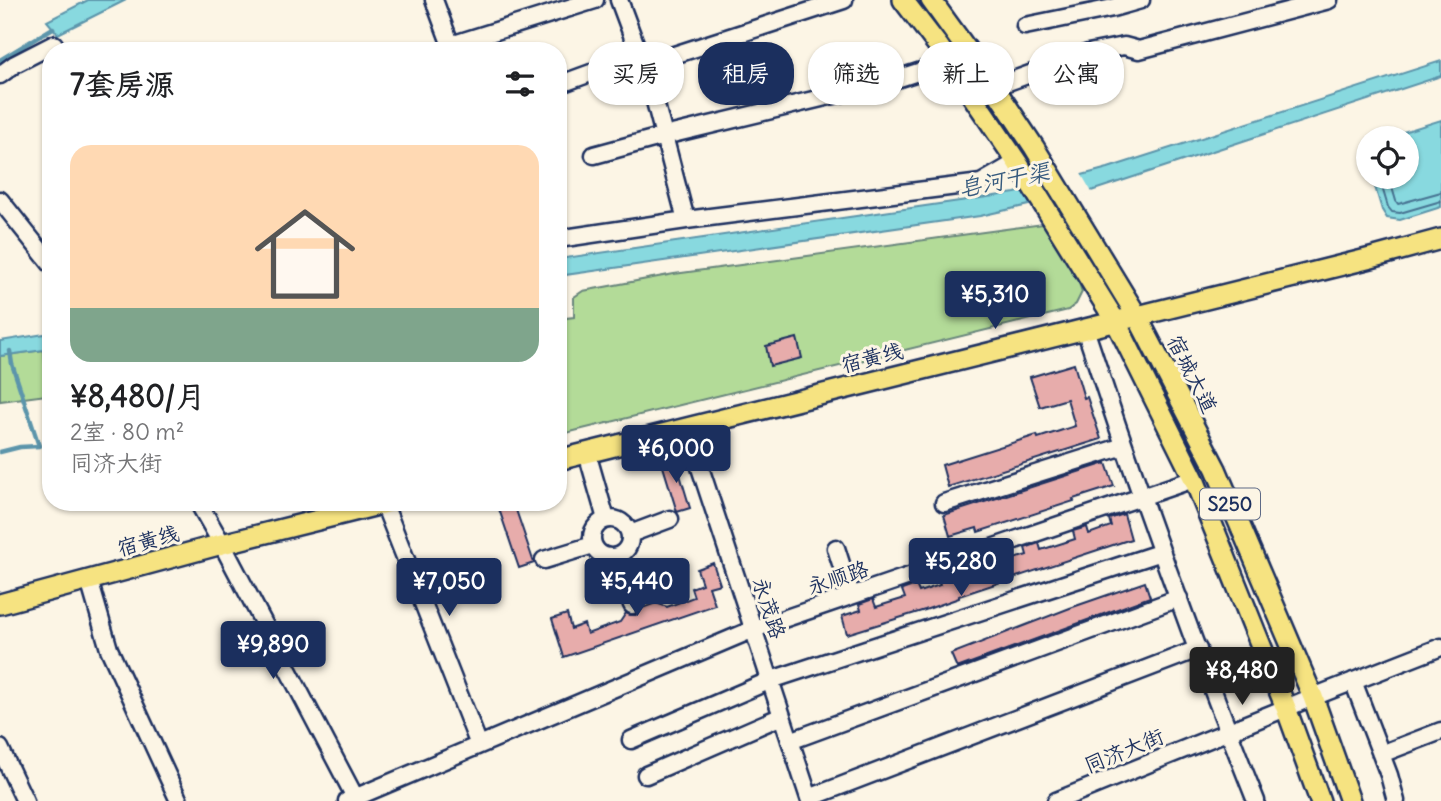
<!DOCTYPE html>
<html lang="zh">
<meta charset="utf-8">
<style>
:root{--surface:#fff;--page:#f2f2f2;--text:#202124;--muted:#757577;--line:#e0e0e0;--accent:#1b2f5e}
body{margin:0;font-family:Delius,"LXGW WenKai TC",sans-serif;background:var(--page);color:var(--text);height:100vh;display:flex;flex-direction:column;font-size:26px;white-space:nowrap}
*{box-sizing:border-box;margin:0}
p{font-size:23px;color:var(--muted)}
.icon{flex:none;width:38px;height:38px;fill:none;stroke:currentColor;stroke-width:2;stroke-linecap:round;stroke-linejoin:round}
.map{position:relative;flex:1;overflow:hidden}
.side{position:absolute;left:42px;top:42px;width:525px;height:469px;display:flex;flex-direction:column;background:var(--surface);border-radius:28px;box-shadow:0 2px 5px #0004}
.side>*{flex:none}
.banner{position:absolute;left:588px;top:42px;width:665px;height:63px;display:flex;gap:14px}
.fabs{position:absolute;left:1356px;top:126px;display:grid;gap:14px}
.fabs a{display:grid;place-items:center;width:63px;height:63px;border-radius:50%;background:var(--surface);box-shadow:0 2px 5px #0004;font-size:35px}
.price{position:absolute;translate:-50% -60px;padding:0 16px;border-radius:7px;background:var(--accent);color:#fff;font-size:23px;line-height:46px;filter:drop-shadow(0 2px 4px #0008)}
.price::after{content:'';position:absolute;left:50%;top:42px;width:21px;height:16px;margin-left:-10px;background:inherit;clip-path:polygon(0 0,100% 0,50% 100%)}
.price.selected{background:#222;color:#fff}
ul{padding:0;list-style:none}
li{display:grid;align-content:center;gap:14px;height:371px;padding:0 28px}
li+li{border-top:2px solid var(--line)}
li span{display:grid;place-items:center;height:217px;border-radius:21px;color:#555}
li>.icon{margin-inline-start:auto}
span .icon{width:126px;height:126px;fill:#fffc;stroke-width:1}
li b{font-size:30px}
h2{display:flex;justify-content:space-between;align-items:center;height:84px;padding:0 28px;font-size:30px}
.pill{padding:0 24px;border-radius:28px;background:var(--surface);box-shadow:0 2px 5px #0004;font-size:24px;line-height:63px}
.pill.selected{background:var(--accent);color:#fff}
.map>svg:first-child{display:block}
.green{fill:#b3db98;stroke:#67857b;stroke-width:2}
.water{fill:#88d9df;stroke:#5c95ab;stroke-width:2}
.pier{fill:#fcf5e5}
.lines{fill:none;stroke-linecap:round;stroke-linejoin:round}
.shore{stroke:#477392;stroke-width:2}
.stream{stroke:#5c95ab;stroke-width:4.5}
.building{fill:#e7acab;stroke:#1b2f5e;stroke-width:2}
.minor-casing{stroke:#1b2f5e;stroke-width:21}
.major-casing{stroke:#1b2f5e;stroke-width:24}
.minor{stroke:#fcf5e5;stroke-width:16}
.major{stroke:#f6e381;stroke-width:19}
.labels{text-anchor:middle;stroke-width:6;stroke-linejoin:round;paint-order:stroke}
.shield{fill:#fcf5e5;stroke:#5e6a86;stroke-width:2}
.shield-label{font-size:19px;font-weight:bold;fill:#1b2f5e}
.street-label{font-size:21px;fill:#1b2f5e;stroke:#fcf5e5}
.water-label{font-size:23px;font-style:italic;fill:#365a7e;stroke:#fcf5e5}
</style>
<div class="map">
<svg width="1441" height="801" viewBox="0 0 1441 801">
<rect width="100%" height="100%" fill="#fcf5e5"/>
<filter id="ink" filterUnits="userSpaceOnUse"><feTurbulence type="fractalNoise" baseFrequency=".0143" numOctaves="2"/><feDisplacementMap in="SourceGraphic" scale="14" xChannelSelector="R" yChannelSelector="G"/><feConvolveMatrix kernelMatrix="1 2 1 2 8 2 1 2 1" color-interpolation-filters="sRGB"/></filter>
<g filter="url(#ink)">
<path class="green" d="M1043,224L1078,280L1082,292L1076,304L1068,310L558,435V319L574,317V297L583,291L674,274Z
M44,350L47,395L0,401V356Z"/>
<path class="water" d="M88,0H126L58,34L47,21Z
M1441,61V76L1091,191L980,216L558,276V259L1015,193L1108,168Z
M1441,120V207L1400,220L1387,218L1382,210L1372,177H1407V138H1384Z
M51,333V349L0,356V341Z"/>
<path class="pier" d="M1080,172L1093,194L1036,207L1024,187Z"/>
<g class="lines">
<path class="shore" d="M1379,177L1388,207L1392,212L1400,213L1441,201
M1389,177L1396,201L1398,204L1441,192"/>
<path class="stream" d="M0,60L53,28
M0,452L20,447L39,446L12,364L10,351"/>
</g>
<path class="building" d="M797,338L802,358L770,366L766,346Z
M1074,364L1084,398L1087,397L1101,439L948,487L942,465L1037,435L1038,438L1075,426L1067,399L1040,407L1030,377Z
M675,458L690,508L677,512L662,463Z
M1106,463L1114,486L1073,499L1074,501L978,532L977,528L950,536L944,515Z
M514,504L534,563L519,568L499,509Z
M1124,514L1131,539L959,596V598L925,610L847,634L842,616L861,610L859,604L873,599L876,607L905,598L902,590L916,585L919,592L940,585L937,578L952,573L954,579L987,569L985,562L999,557L1001,563L1027,555L1025,548L1039,543L1041,550L1075,539L1073,531L1087,527L1089,534L1111,526L1109,519Z
M713,563L720,584L709,587L715,605L564,657L552,619L567,614L571,629L584,624L587,634L620,622L626,613L630,615H636L642,608L656,603L667,607L694,597L691,588L702,584L697,569Z
M1145,582L1150,597L957,668L951,654L1070,608Z"/>
<g class="lines">
<defs>
<path id="minor" d="M434,0L453,51
M619,0L651,86L686,220
M1025,26L1113,8L1141,0
M451,45L595,0
M643,65L844,0
M0,75L15,64L54,44
M558,85L640,55
M994,87L1088,53L1124,46L1139,50L1329,0
M594,155L664,136L884,83L949,62
M0,200L51,264
M558,239L686,220L981,183L1017,162
M1085,329C1137,488 1194,646 1256,801
M687,428L810,801
M587,453L606,519
M198,502L222,544L357,801
M944,503L1124,446
M384,504L479,745
M592 538a19 19 0 1 1 38 0a19 19 0 1 1-38 0Z
M630,534L670,519
M836,548L851,595
M617,556L632,605
M544,560L593,545
M89,580L109,649L179,801
M1353,681L1389,775L1396,801
M631,740L771,680L1162,552
M790,741L1179,598
M0,748L25,801
M1381,754L1441,731
M646,775L782,716
M809,798L1198,649
M347,801L754,629L1194,479
M1056,801L1313,697L1441,647"/>
<path id="major" d="M903,0L939,47L1017,162L1116,322L1194,479L1286,708L1320,801
M931,0L994,87L1034,147L1137,316L1216,469L1313,697L1350,801
M558,460L1371,258L1441,239
M0,604L222,544L390,502"/>
</defs>
<use href="#minor" class="minor-casing"/>
<use href="#major" class="major-casing"/>
<use href="#minor" class="minor"/>
<use href="#major" class="major"/>
</g>
</g>
<g class="labels">
<rect class="shield" x="1200" y="488.5" width="60" height="31" rx="5"/>
<g class="shield-label">
<text x="1230" y="511">S250</text>
</g>
<g class="street-label">
<text transform="translate(872 358) rotate(-14)" y="7">宿黄线</text>
<text transform="translate(1192 374) rotate(63)" y="7">宿城大道</text>
<text transform="translate(148 541) rotate(-15)" y="7">宿黄线</text>
<text transform="translate(838 578) rotate(-19)" y="7">永顺路</text>
<text transform="translate(769 608) rotate(72)" y="7">永茂路</text>
<text transform="translate(1124 751) rotate(-22)" y="7">同济大街</text>
</g>
<g class="water-label">
<text transform="translate(1004 180) rotate(-11)" y="8">皂河干渠</text>
</g>
</g>
</svg>
<div class="fabs">
<a><svg class="icon" aria-label="locate" viewBox="0 0 24 24"><circle cx="12" cy="12" r="6"/><path d="M12 2v4M12 18v4M2 12h4M18 12h4"/></svg></a>
</div>
<b class="price" style="left:995px;top:331px">¥5,310</b>
<b class="price" style="left:676px;top:485px">¥6,000</b>
<b class="price" style="left:961px;top:598px">¥5,280</b>
<b class="price" style="left:449px;top:618px">¥7,050</b>
<b class="price" style="left:637px;top:618px">¥5,440</b>
<b class="price" style="left:273px;top:681px">¥9,890</b>
<b class="price selected" style="left:1242px;top:707px">¥8,480</b>
<div class="banner">
<a class="pill">买房</a>
<a class="pill selected">租房</a>
<a class="pill">筛选</a>
<a class="pill">新上</a>
<a class="pill">公寓</a>
</div>
<section class="side">
<h2>7套房源<svg class="icon" aria-label="filters" viewBox="0 0 24 24"><path d="M4 7h16M4 17h16"/><circle cx="9" cy="7" r="2"/><circle cx="15" cy="17" r="2"/></svg></h2>
<ul>
<li><span style="background:linear-gradient(#ffd9b3 75%,#7fa58c 0)"><svg class="icon" aria-label="home" viewBox="0 0 24 24"><path d="M3 11l9-7 9 7M6 9v11h12V9"/></svg></span><div><b>¥8,480/月</b><p>2室 · 80 m²</p><p>同济大街</p></div></li>
</ul>
</section>
</div>
